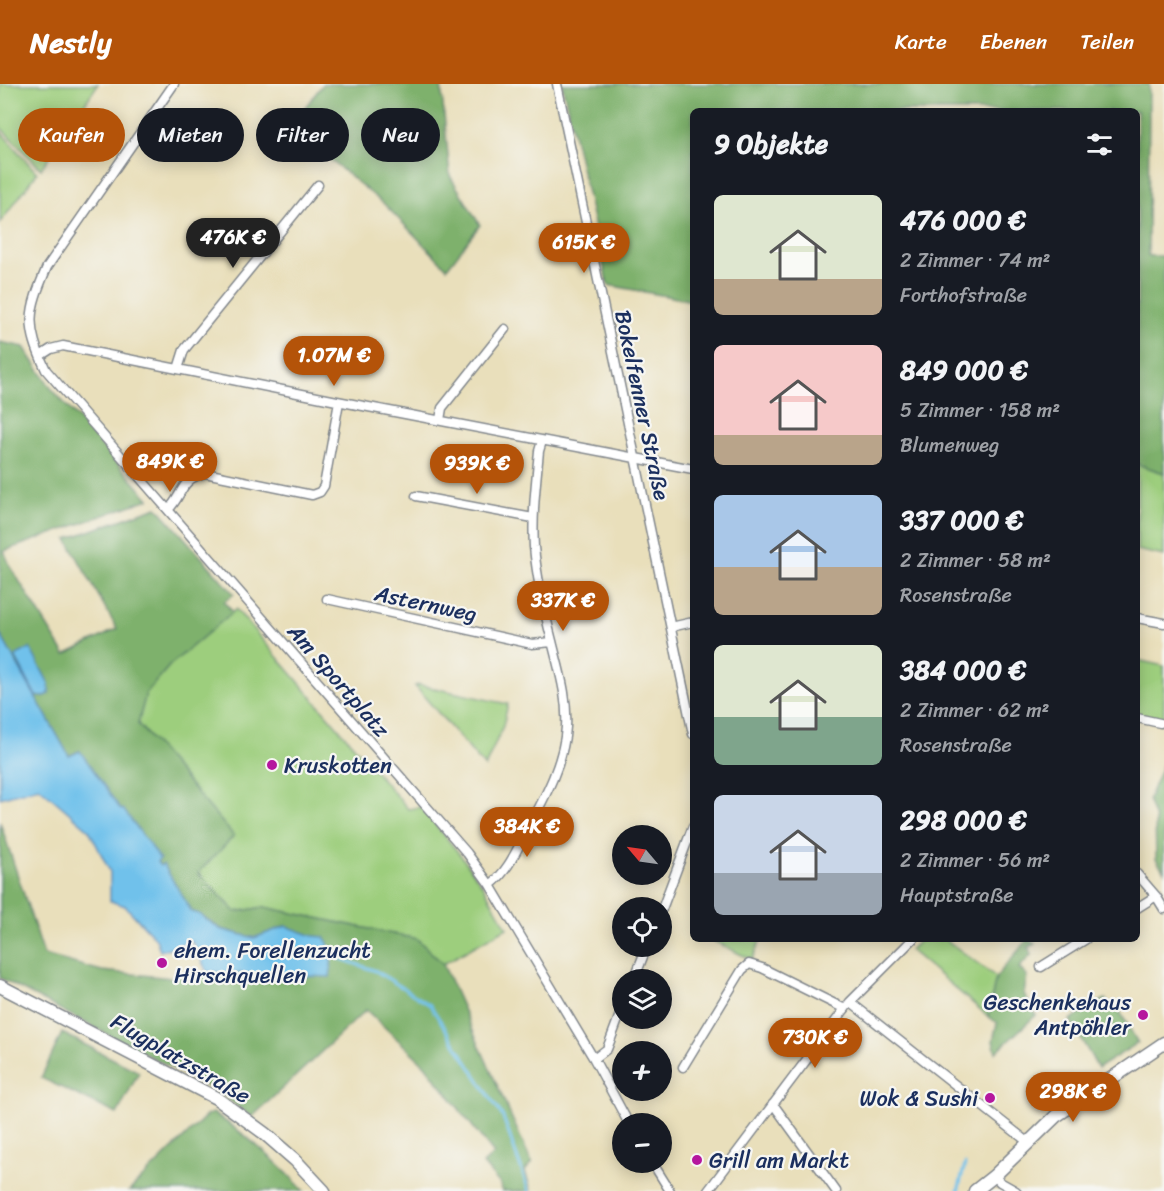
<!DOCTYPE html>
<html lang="de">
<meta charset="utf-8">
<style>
:root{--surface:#171b24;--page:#20242c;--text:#f1f3f6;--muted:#9ea1a6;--accent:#b45309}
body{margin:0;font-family:Sriracha,sans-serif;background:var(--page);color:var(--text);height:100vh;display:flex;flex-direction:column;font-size:22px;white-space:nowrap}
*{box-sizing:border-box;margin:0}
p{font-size:20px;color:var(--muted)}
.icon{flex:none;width:33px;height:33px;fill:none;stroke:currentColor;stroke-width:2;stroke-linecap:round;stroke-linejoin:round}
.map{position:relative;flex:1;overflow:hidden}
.panel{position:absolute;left:690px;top:24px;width:450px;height:834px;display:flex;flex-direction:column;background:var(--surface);border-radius:9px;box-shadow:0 3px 15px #0003}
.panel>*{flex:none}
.banner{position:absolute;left:18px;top:24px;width:570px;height:54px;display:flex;gap:12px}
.needle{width:39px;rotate:299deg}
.buttons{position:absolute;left:612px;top:741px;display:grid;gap:12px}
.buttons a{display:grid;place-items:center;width:60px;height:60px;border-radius:50%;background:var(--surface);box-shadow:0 3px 15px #0003;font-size:30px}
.price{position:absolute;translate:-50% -51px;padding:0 14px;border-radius:21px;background:var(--accent);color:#fff;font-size:20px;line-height:39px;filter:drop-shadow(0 2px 3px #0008)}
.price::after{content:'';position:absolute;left:50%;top:36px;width:18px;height:14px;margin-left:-9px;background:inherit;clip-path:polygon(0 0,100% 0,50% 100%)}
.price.selected{background:#222;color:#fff}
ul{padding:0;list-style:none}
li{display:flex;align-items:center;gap:18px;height:150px;padding:0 24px}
li span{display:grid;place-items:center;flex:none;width:168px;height:120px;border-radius:9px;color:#555}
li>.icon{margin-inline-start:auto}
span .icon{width:72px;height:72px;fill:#fffc;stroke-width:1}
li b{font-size:26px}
h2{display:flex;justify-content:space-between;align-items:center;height:72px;padding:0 24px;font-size:26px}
.chip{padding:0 21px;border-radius:27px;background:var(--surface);box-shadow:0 3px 15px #0003;font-size:21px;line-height:54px}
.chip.selected{background:var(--accent);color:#fff}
header{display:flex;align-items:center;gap:36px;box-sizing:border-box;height:84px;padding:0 30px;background:var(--accent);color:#fff}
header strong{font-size:28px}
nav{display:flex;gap:33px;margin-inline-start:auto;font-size:21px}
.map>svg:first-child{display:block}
.green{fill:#9dce7d;stroke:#5c7e6e;stroke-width:1.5}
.forest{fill:#7eb16c;stroke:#4c7065;stroke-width:1.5}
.water{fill:#70c1eb;stroke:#4678a4;stroke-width:1.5}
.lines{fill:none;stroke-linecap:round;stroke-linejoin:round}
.stream{stroke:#70c1eb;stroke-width:3}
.street-casing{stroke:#82878c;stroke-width:11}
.secondary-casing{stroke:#82878c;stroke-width:15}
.street{stroke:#fff;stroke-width:8}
.secondary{stroke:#fff;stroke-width:12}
.poi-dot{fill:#b5179e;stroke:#f6f6f2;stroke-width:2}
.labels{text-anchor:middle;stroke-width:4.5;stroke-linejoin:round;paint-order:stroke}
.street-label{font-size:22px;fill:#1b2f5e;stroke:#f6f6f2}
.poi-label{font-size:22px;fill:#1b2f5e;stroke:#f6f6f2;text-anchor:start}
</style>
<header>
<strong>Nestly</strong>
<nav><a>Karte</a><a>Ebenen</a><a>Teilen</a></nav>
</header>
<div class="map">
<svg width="1164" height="1107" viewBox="0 0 1164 1107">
<rect width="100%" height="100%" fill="#f6f6f2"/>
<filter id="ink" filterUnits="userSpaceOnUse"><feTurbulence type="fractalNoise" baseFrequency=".0167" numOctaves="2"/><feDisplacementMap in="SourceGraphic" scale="12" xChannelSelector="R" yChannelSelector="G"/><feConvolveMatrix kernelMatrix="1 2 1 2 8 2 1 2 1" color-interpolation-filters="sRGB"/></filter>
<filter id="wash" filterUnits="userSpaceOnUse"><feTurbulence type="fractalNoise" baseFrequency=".008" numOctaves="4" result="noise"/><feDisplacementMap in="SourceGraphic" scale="24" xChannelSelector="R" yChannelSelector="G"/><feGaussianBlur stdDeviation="1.35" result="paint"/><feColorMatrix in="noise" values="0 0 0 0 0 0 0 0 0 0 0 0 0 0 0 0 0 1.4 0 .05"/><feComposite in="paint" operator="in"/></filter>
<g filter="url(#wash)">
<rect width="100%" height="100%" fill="#e9dfbb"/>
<path class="green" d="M0,0H98L41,85L0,43Z
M0,47L37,89L0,139Z
M1137,380L1164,389V472L1137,466Z
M236,525L408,725L421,723L462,773L483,802L507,844L443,880L417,855L264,823L236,828L198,788L233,752L138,640L146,609L170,581Z
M1137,576L1164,582V635L1137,631Z
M419,601L508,620L503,642L485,683L415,602Z
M710,855H761L752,876Z
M921,855H945L996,893L988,932L910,866Z"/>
<path class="forest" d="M323,0H441L450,92L480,141L447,184L384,120L290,43Z
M562,0H1149L1148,172H1164V389L1137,380V27H693V217L608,201Z
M0,258L24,263L51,304L149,415L4,467L10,482L65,571L117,545L67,455L157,423L234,510L224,518L233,528L170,581L146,609L138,640L234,752L198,789L236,828L264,823L417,855L443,880L532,1079L525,1087L531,1107H502L501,1101L483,1080L494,1070L425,981L366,926L252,1033L218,1008L0,894V738L44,871L102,887L172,894L207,888L299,893L286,842L254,854L221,845L199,830L192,828L79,667L69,672L0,550Z
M1164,678V787L1156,775L1155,735L1148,716Z
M1028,855L1035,860L1029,863L1031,871L1019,884L1027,892L1024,910L1036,931L996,968L993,957L997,939L988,932L996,893Z
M1105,915L1111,924L1116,921L1138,959L1098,984L1070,936Z
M62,949L139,988L117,1030L41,994Z
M213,1029C247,1051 276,1076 304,1107H129L207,1031Z"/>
<path class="water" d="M0,550L69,672L80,667L121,726L123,725L160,775L157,778L160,782L163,780L192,828L199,830L220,845L254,854L286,842L313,852L324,853C333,863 332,880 330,893L207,888L192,857L160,867L156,855L125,822L110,817V788L89,746L39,703L0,714Z
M30,564L49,600V610L43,613L36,612L15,572Z"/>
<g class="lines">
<path class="stream" d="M339,874L376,887L430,921L503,1033L529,1107
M958,1107L965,1080"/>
</g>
</g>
<g filter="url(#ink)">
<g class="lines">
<defs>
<path id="street" d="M174,0L47,183C28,228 25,241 46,286L467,769L490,801L594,975L629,1040
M557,0L693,650
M40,272L51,265L63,262L337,317L693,385
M178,285L184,266L318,101
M440,336L442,324L505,245
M416,412L533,434
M168,426C184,410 179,396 205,389L312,411L320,408L324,402L339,318
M327,515L532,560L552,558
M1137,534L1164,539
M671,543L693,538
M1137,634L1160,639
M1137,790L1156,812L1164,825
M490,801C510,786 518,762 530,741C546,711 564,677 566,643C568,613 559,586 552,557C544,526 537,495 534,463C532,431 536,399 539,367L542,357
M1137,824L1156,812
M662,825L693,742
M1041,883L1086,855
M634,896L647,862
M850,918L1028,1058
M594,975L607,965L622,925
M683,983L742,886L749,880L762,884L845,925
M773,1020L836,1107
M652,1078L670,1107
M994,1092L1000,1098L1016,1107
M708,1107L850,918L913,855"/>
<path id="secondary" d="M0,902L216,1014L264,1049L295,1076L324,1107
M975,1107L994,1092L1056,1032L1164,959"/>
</defs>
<use href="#street" class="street-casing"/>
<use href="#secondary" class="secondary-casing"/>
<use href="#street" class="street"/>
<use href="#secondary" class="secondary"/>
</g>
</g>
<g class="poi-dot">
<circle cx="272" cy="681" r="6"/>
<circle cx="162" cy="879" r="6"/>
<circle cx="1143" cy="931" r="6"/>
<circle cx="990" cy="1014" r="6"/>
<circle cx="697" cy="1076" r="6"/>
</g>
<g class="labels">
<g class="street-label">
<text transform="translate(643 321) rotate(78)" y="8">Bokelfenner Straße</text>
<text transform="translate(426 519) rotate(12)" y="8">Asternweg</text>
<text transform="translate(339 596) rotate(49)" y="8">Am Sportplatz</text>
<text transform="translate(181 974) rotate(30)" y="8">Flugplatzstraße</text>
</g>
<g class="poi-label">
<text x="284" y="689">Kruskotten</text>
<text x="174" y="874">ehem. Forellenzucht<tspan x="174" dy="25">Hirschquellen</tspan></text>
<text x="1131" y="926" text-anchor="end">Geschenkehaus<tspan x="1131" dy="25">Antpöhler</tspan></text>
<text x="978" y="1022" text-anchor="end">Wok &amp; Sushi</text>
<text x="709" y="1084">Grill am Markt</text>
</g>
</g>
</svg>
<div class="buttons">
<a><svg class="needle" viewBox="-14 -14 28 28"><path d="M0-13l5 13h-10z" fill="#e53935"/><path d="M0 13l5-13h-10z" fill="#9ea1a6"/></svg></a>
<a><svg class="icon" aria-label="locate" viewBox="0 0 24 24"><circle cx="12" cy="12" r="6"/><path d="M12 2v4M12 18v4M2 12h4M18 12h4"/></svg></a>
<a><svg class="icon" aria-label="layers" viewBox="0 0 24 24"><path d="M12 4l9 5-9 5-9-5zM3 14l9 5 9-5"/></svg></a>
<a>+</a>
<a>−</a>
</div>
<b class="price selected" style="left:233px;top:185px">476K €</b>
<b class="price" style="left:584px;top:190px">615K €</b>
<b class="price" style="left:334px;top:303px">1.07M €</b>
<b class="price" style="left:170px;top:409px">849K €</b>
<b class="price" style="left:477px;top:411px">939K €</b>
<b class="price" style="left:563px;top:548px">337K €</b>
<b class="price" style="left:527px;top:774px">384K €</b>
<b class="price" style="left:815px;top:985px">730K €</b>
<b class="price" style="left:1073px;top:1039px">298K €</b>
<div class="banner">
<a class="chip selected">Kaufen</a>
<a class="chip">Mieten</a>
<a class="chip">Filter</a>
<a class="chip">Neu</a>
</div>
<section class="panel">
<h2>9 Objekte<svg class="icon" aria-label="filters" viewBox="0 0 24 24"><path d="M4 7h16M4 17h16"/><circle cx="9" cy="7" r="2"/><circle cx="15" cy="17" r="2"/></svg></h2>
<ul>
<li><span style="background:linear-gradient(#dfe7d0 70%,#b9a48a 0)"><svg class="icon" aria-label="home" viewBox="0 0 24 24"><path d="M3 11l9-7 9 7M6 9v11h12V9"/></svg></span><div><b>476 000 €</b><p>2 Zimmer · 74 m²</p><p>Forthofstraße</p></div></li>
<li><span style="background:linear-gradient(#f6c9c9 75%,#b9a48a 0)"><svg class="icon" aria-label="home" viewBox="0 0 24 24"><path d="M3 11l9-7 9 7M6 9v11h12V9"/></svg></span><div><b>849 000 €</b><p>5 Zimmer · 158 m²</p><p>Blumenweg</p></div></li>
<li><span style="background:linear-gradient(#a9c7e8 60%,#b9a48a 0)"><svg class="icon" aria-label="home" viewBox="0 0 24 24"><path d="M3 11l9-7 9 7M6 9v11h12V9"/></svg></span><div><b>337 000 €</b><p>2 Zimmer · 58 m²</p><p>Rosenstraße</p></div></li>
<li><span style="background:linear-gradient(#dfe7d0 60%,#7fa58c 0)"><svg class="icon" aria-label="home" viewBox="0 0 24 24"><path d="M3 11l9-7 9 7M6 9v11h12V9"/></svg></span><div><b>384 000 €</b><p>2 Zimmer · 62 m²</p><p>Rosenstraße</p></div></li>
<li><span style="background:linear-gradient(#c9d6e8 65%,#9aa5b1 0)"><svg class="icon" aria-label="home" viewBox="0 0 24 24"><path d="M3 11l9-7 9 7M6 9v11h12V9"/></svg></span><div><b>298 000 €</b><p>2 Zimmer · 56 m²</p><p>Hauptstraße</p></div></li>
</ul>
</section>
</div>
